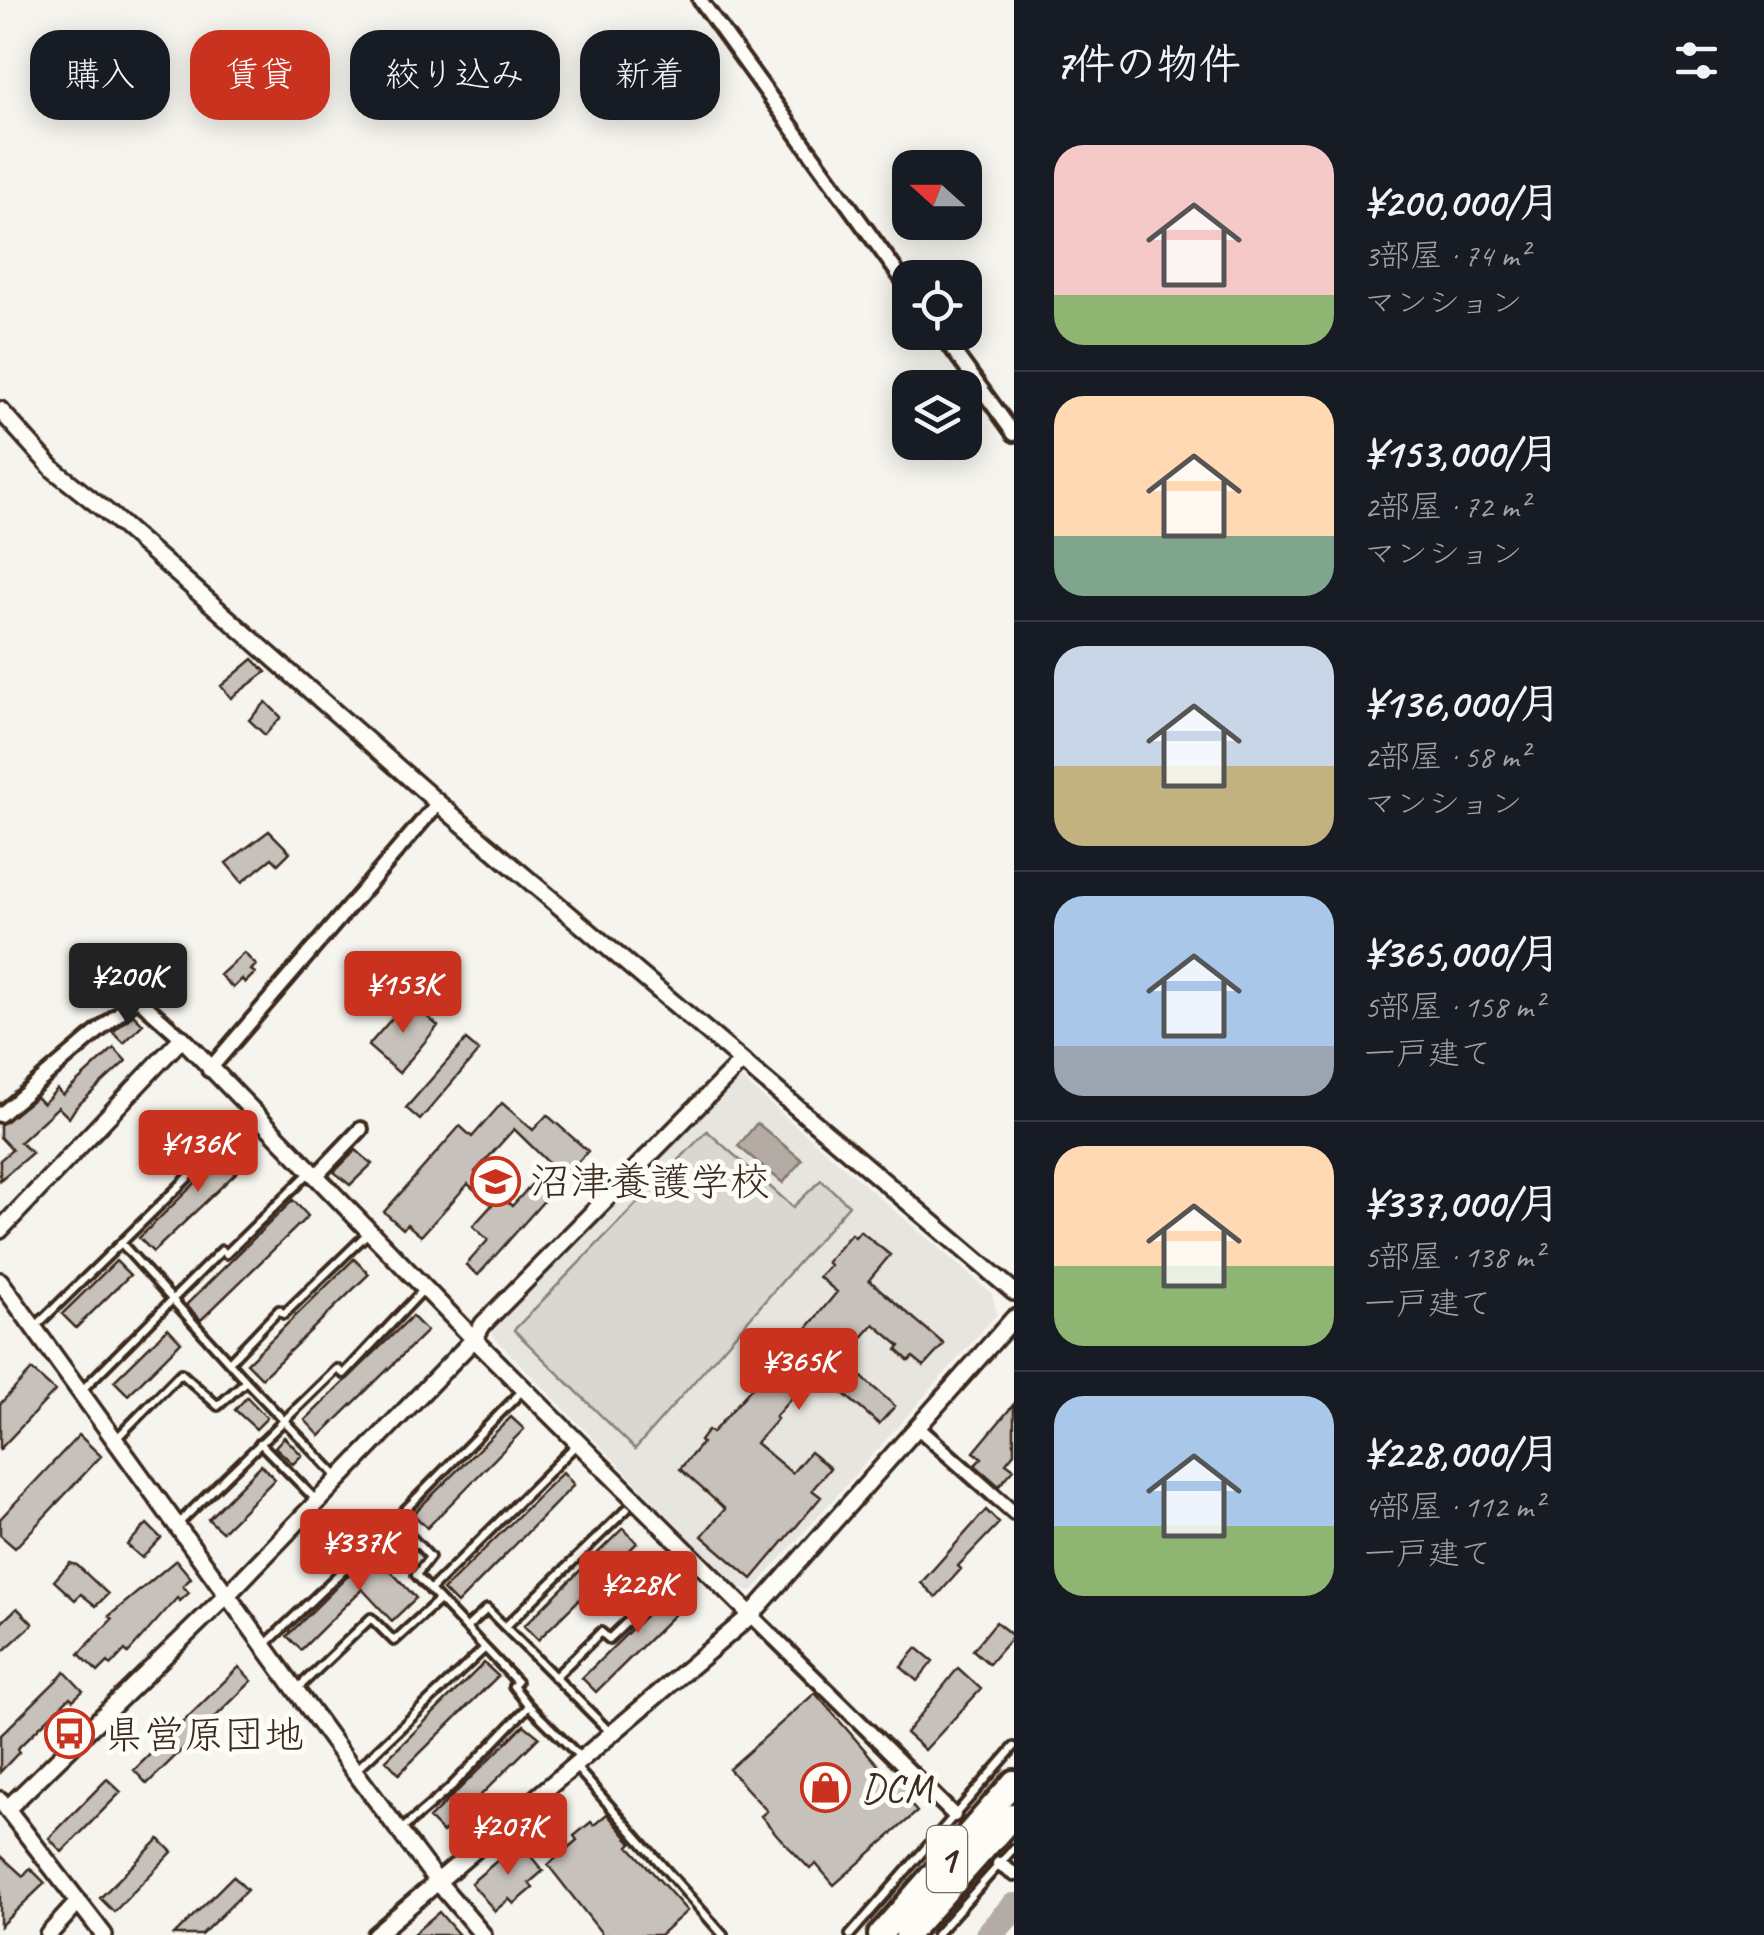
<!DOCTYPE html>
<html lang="ja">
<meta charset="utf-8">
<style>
:root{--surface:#171b24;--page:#242831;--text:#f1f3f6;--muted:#9ea1a6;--line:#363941;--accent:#c8321e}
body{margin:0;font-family:Caveat,"Klee One",sans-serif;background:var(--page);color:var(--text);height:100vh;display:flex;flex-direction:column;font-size:38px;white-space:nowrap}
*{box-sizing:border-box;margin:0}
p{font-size:32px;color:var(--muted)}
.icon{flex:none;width:55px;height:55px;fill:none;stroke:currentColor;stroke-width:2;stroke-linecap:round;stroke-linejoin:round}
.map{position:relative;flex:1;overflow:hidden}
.details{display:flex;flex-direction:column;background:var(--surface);width:750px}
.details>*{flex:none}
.top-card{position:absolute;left:30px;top:30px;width:832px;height:90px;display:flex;gap:20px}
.needle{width:65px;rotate:291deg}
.buttons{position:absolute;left:892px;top:150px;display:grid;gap:20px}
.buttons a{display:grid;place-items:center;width:90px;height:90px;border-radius:20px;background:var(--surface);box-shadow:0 5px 25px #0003;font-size:50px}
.price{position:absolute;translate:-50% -85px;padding:0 22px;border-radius:10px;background:var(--accent);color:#fff;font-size:32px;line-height:65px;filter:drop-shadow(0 2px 5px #0008)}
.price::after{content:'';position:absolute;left:50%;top:60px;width:30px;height:22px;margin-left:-15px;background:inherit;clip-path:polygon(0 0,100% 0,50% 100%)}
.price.on{background:#222;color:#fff}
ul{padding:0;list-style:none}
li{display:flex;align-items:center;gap:30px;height:250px;padding:0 40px}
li+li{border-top:2px solid var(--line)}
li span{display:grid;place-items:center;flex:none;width:280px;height:200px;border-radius:30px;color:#555}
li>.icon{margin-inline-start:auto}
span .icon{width:120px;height:120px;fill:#fffc;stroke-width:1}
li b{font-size:42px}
h2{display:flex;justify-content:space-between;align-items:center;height:120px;padding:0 40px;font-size:42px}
.pill{padding:0 35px;border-radius:30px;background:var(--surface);box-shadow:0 5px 25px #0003;font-size:35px;line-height:90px}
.pill.on{background:var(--accent);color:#fff}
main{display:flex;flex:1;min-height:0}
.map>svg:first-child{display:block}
.built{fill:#e7e5df}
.green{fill:#dad6d0;stroke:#8a8077;stroke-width:2.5}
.water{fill:#b4aca4;stroke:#84786e;stroke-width:2.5}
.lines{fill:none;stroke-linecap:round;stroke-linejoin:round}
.river{stroke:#b4aca4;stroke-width:28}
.building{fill:#c7c1bb;stroke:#3b2a1e;stroke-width:2.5;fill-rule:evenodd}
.service-casing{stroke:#3b2a1e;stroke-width:14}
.minor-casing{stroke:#3b2a1e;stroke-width:20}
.tertiary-casing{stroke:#3b2a1e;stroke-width:22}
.trunk-casing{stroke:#3b2a1e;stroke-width:30}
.service{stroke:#fdfcf7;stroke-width:6}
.minor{stroke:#fdfcf7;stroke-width:12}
.tertiary{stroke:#fdfcf7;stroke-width:15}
.trunk{stroke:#fdfcf7;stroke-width:22}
.labels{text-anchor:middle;stroke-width:10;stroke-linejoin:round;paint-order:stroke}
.shield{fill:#fdfcf7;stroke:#75695f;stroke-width:2.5}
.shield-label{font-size:38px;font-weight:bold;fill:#3b2a1e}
.poi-label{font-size:40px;fill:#3b2a1e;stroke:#fdfcf7;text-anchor:start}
</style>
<main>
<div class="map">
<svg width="1014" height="1935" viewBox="0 0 1014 1935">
<rect width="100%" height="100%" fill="#f5f4ee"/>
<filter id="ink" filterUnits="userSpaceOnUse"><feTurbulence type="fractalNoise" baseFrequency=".01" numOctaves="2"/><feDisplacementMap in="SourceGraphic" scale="20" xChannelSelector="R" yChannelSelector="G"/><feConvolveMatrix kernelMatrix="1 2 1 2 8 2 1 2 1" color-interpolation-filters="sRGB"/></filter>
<g filter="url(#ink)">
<path class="built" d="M739,1077L992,1294L997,1314L753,1590H741L494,1337L491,1327Z"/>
<path class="green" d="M707,1131L793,1207L821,1180L849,1205L635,1449L514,1330Z"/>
<path class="water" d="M757,1123L802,1160L783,1183L738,1146Z"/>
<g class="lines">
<path class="river" d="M989,1935L1014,1907"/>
</g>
<path class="building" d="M253,659L266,672L231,698L221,686Z
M266,702L281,717L265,735L249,720Z
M269,831L290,852L278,864L272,858L242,882L226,863Z
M244,953L256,965L251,970L255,973L245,983L242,979L233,988L220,975Z
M408,1000L438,1026L399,1073L368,1046Z
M133,1014L143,1024L124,1043L113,1032Z
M466,1040L479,1051L420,1120L406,1108Z
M114,1048L126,1061L76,1107L69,1118L58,1107L20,1142L32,1153L0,1180V1160L12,1150L0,1137V1125L36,1097L43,1104L57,1089L63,1095Z
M502,1103L533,1130L547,1115L588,1151L573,1167L571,1164L554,1183L557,1186L478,1275L466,1265L488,1240L473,1226L492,1205L468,1184L421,1236L407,1224L403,1229L384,1212L460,1126L472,1137ZM514,1129L550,1164L512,1206L475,1172Z
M240,1139L255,1155L153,1252L139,1238Z
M356,1150L372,1164L350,1185L334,1172Z
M293,1200L308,1216L201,1320L186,1305Z
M860,1231L890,1255L869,1280L944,1344L924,1366L913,1357L909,1361L897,1350L900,1346L874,1324L842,1360L895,1406L879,1424L816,1370L775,1417L777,1419L756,1443L792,1473L810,1452L830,1468L812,1490L821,1497L752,1579L702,1536L725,1509L680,1469L702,1443L700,1441L708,1430L712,1433L775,1361L791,1375L815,1347L803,1333L837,1292L819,1277L830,1265L827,1262L851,1234L855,1237Z
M354,1259L369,1274L262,1378L247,1363Z
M116,1261L130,1275L76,1328L62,1314Z
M412,1316L427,1331L320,1436L305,1420Z
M168,1328L181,1342L128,1395L114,1381Z
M32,1370L55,1391L0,1449V1404Z
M247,1397L267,1418L256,1429L235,1410Z
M1014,1404V1453L1006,1463L1014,1469L999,1486L975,1465L982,1458L974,1452Z
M511,1417L524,1429L427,1528L413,1514Z
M79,1435L101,1456L15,1548L0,1535V1519Z
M284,1437L302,1455L293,1464L275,1447Z
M261,1465L275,1479L222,1532L208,1519Z
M563,1472L574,1485L457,1604L443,1590Z
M986,1510L999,1523L958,1566L961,1569L936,1597L921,1583Z
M147,1524L161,1538L142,1558L127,1545Z
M623,1528L637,1543L538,1640L524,1626Z
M385,1539L399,1552L385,1565L416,1598L392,1621L362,1589L301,1650L287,1636Z
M176,1560L191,1578L183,1586L189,1593L180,1601L177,1598L128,1653L125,1650L111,1665L108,1662L98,1672L79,1654L112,1619L109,1616Z
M70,1563L77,1565L108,1594L96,1606L81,1594L75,1600L54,1581Z
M681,1580L695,1594L596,1692L582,1678Z
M17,1608L33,1624L0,1654V1624Z
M996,1622L1013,1636L989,1664L973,1650Z
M917,1648L933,1661L917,1681L901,1667Z
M484,1663L498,1676L399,1774L386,1760Z
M239,1667L252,1681L147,1784L134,1770Z
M958,1668L981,1689L925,1750L906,1733Z
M65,1672L83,1691L73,1700L70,1697L17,1749L19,1752L0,1772V1736Z
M815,1693L893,1782L897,1777L911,1793L905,1798L917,1812L834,1885L816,1864L810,1869L778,1836L761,1816L767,1811L729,1769Z
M524,1725L539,1737L443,1833L429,1819Z
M107,1779L121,1792L62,1852L49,1838Z
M607,1814L632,1843L629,1846L687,1911L660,1935H603L548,1865L577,1840L574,1836L591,1822L594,1825Z
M159,1839L172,1852L114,1912L100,1898Z
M519,1842L543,1871L529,1883L533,1888L514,1904L509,1899L495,1911L471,1883Z
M0,1855L23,1876L30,1868L45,1883L0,1926Z
M233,1876L247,1890L201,1935H174Z
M439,1912L459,1935H412Z"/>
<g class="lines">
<defs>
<path id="service" d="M121,1243L246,1381
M35,1327L253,1114
M229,1362L279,1310L284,1314L369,1232
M81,1391L222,1250L226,1254L310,1172
M116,1439L181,1373L218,1406L246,1381L338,1477
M260,1443L315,1499
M178,1524L337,1369L344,1374L424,1289
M430,1590L578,1443
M505,1627L627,1509
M466,1628L487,1609L611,1733
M266,1644L395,1520
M555,1677L601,1632L609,1639L694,1558
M297,1689L371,1618L394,1641L439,1600
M529,1706L581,1758
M574,1765L723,1935
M355,1771L485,1648
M401,1830L449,1789L529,1706L513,1686L517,1682L416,1575L430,1557L395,1520L522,1391
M850,1935L1014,1747
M936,1935L1014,1848"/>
<path id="minor" d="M700,0L910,290
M940,332L1014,434
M209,1070L438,803
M0,1115L137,998L182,1038
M315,1177L361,1129
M917,1427L1014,1513
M751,1615L954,1815
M999,1864L1014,1874"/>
<path id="tertiary" d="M0,410L54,470L107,512L438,803L1014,1292
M0,1230L182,1038L474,1339L751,1615
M0,1281L355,1772L437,1881L483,1935
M0,1800L104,1935
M7,1809L228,1594L474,1339L483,1324L742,1061
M48,1935L78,1902
M375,1935L751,1615L1014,1318"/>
<path id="trunk" d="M880,1935L1014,1782
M907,1935L1014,1815"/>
</defs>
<use href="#service" class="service-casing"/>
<use href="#minor" class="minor-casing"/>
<use href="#tertiary" class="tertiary-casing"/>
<use href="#trunk" class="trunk-casing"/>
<use href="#service" class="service"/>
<use href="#minor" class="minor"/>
<use href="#tertiary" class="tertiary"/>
<use href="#trunk" class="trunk"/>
</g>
</g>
<defs>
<symbol id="school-ring" viewBox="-11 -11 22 22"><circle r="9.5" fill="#fdfcf7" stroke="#c8321e" stroke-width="1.5"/><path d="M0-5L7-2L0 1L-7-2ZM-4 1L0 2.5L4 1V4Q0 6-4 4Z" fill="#c8321e"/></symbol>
<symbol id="bus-ring" viewBox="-11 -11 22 22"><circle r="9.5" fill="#fdfcf7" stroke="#c8321e" stroke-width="1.5"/><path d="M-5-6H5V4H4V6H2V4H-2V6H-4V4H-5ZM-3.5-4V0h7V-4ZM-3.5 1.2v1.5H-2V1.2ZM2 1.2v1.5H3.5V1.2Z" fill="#c8321e"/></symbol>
<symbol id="shop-ring" viewBox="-11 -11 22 22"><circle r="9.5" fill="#fdfcf7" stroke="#c8321e" stroke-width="1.5"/><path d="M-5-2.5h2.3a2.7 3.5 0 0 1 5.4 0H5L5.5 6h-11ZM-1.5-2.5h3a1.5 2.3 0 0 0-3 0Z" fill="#c8321e"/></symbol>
</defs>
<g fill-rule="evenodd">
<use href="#school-ring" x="468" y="1154" width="55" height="55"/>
<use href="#bus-ring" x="42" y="1706" width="55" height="55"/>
<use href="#shop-ring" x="798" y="1760" width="55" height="55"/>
</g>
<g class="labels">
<rect class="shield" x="927" y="1826" width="40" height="66" rx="8"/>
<g class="shield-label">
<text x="947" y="1872">1</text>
</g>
<g class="poi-label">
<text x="530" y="1195">沼津養護学校</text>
<text x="104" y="1748">県営原団地</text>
<text x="861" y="1801">DCM</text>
</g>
</g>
</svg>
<div class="buttons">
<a><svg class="needle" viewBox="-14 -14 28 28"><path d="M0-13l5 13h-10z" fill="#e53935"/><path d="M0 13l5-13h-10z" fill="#9ea1a6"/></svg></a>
<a><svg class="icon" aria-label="locate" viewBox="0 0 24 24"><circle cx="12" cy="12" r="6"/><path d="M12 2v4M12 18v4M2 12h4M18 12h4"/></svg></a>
<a><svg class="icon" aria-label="layers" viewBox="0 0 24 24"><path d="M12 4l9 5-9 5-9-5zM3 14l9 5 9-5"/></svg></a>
</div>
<b class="price on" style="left:128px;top:1028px">¥200K</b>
<b class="price" style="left:403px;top:1036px">¥153K</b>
<b class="price" style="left:198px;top:1195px">¥136K</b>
<b class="price" style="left:799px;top:1413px">¥365K</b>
<b class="price" style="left:359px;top:1594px">¥337K</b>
<b class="price" style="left:638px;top:1636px">¥228K</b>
<b class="price" style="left:508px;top:1878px">¥207K</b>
<div class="top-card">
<a class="pill">購入</a>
<a class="pill on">賃貸</a>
<a class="pill">絞り込み</a>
<a class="pill">新着</a>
</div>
</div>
<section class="details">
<h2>7件の物件<svg class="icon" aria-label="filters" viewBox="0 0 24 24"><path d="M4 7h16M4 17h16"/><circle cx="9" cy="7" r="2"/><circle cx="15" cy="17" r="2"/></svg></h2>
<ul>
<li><span style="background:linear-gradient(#f6c9c9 75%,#8fb573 0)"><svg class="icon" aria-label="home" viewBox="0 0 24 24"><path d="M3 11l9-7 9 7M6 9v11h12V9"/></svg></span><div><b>¥200,000/月</b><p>3部屋 · 74 m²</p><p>マンション</p></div></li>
<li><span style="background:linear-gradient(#ffd9b3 70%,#7fa58c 0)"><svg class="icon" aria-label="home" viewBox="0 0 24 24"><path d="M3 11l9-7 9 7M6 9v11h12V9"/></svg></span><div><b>¥153,000/月</b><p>2部屋 · 72 m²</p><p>マンション</p></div></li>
<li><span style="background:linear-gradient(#c9d6e8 60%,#c2b280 0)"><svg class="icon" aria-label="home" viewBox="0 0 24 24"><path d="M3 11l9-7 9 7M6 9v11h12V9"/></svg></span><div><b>¥136,000/月</b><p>2部屋 · 58 m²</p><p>マンション</p></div></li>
<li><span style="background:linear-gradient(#a9c7e8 75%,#9aa5b1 0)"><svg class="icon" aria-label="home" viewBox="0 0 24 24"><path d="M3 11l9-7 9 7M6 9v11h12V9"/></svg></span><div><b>¥365,000/月</b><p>5部屋 · 158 m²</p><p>一戸建て</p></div></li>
<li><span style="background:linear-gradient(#ffd9b3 60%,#8fb573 0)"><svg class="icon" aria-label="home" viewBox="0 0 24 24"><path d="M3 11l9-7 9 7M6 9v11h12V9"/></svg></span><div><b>¥337,000/月</b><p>5部屋 · 138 m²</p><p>一戸建て</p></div></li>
<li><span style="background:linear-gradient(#a9c7e8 65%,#8fb573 0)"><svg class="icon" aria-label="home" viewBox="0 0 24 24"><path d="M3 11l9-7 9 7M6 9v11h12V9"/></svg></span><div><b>¥228,000/月</b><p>4部屋 · 112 m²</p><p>一戸建て</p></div></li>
</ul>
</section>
</main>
